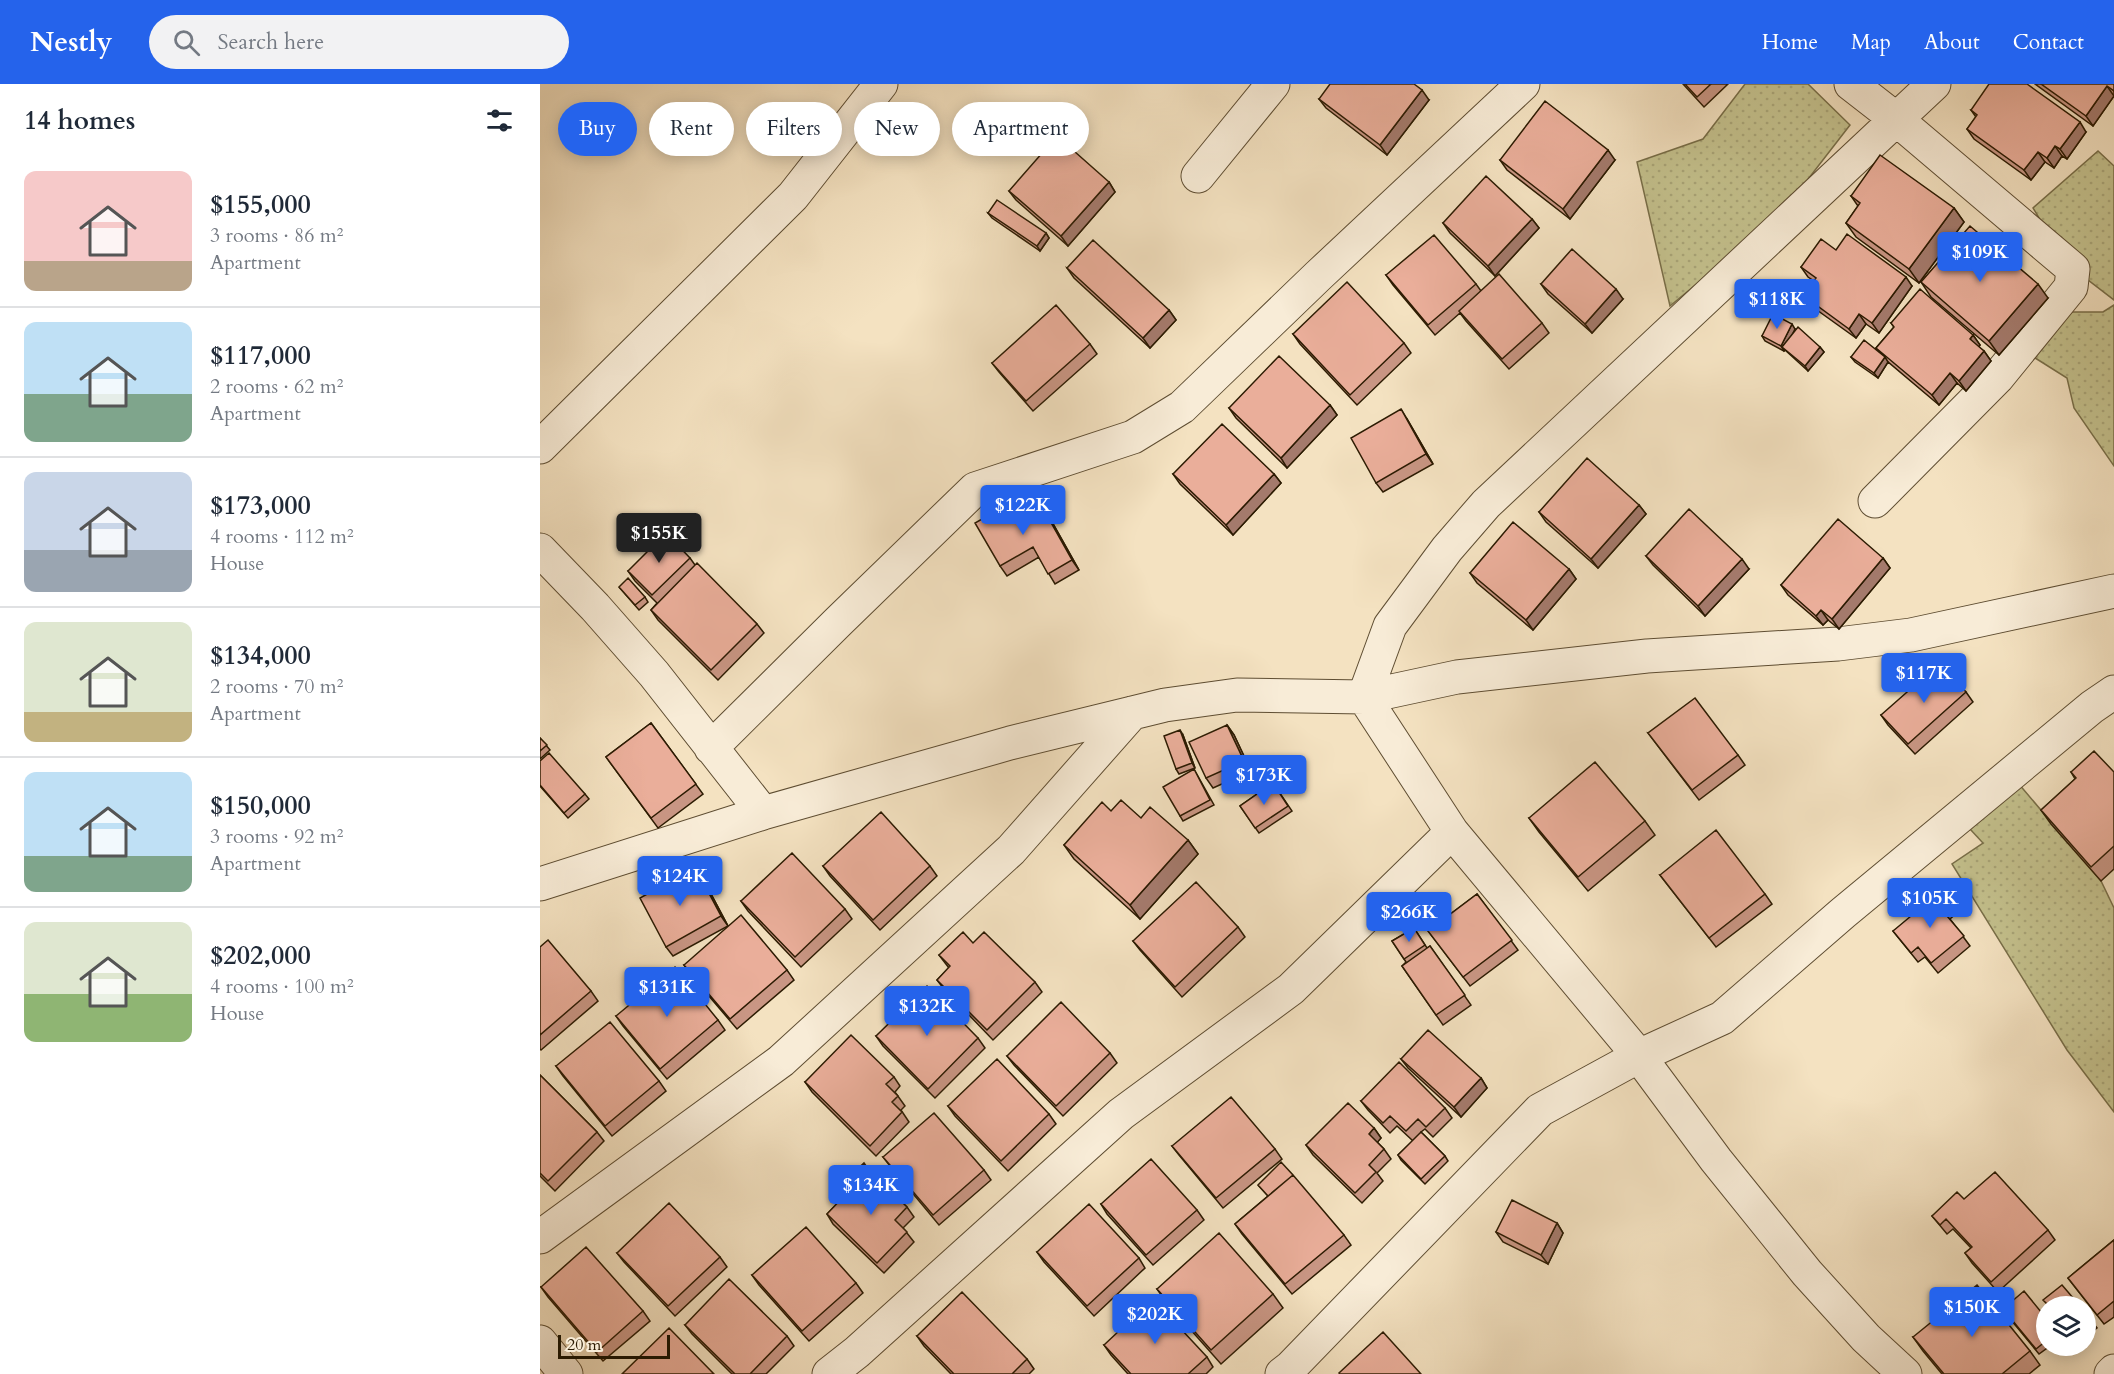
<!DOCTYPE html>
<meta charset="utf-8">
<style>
:root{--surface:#fff;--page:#f2f2f3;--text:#1f2937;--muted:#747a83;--line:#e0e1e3;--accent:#2563eb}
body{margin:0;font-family:Cardo,serif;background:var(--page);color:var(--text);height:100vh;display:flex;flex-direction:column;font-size:22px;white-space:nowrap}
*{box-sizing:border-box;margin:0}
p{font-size:20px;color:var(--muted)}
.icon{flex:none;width:33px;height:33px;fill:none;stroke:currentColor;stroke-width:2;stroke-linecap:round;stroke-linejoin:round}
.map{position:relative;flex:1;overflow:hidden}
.panel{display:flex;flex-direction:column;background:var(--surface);width:540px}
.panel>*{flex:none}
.guide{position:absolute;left:18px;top:18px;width:570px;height:54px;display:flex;gap:12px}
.tools{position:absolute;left:1496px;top:1212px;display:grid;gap:12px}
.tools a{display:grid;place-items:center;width:60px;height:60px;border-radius:50%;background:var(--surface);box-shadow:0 3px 15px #0003;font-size:30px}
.scale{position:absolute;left:18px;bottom:15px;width:112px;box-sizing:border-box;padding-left:6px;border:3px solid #2c1b02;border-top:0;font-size:16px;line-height:21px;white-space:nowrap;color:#2c1b02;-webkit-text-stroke:4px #f8ecd7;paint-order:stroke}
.price{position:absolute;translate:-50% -51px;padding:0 14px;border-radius:6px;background:var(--accent);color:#fff;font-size:20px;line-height:39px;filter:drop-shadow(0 2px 3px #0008)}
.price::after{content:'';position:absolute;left:50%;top:36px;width:18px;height:14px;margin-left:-9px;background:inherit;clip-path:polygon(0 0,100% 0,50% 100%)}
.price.active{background:#222;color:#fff}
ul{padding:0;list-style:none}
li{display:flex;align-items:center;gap:18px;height:150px;padding:0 24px}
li+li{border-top:2px solid var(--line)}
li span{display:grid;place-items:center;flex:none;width:168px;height:120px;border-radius:12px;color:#555}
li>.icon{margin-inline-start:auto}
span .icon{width:72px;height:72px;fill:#fffc;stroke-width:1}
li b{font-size:26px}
h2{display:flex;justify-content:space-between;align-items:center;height:72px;padding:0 24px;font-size:26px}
.tag{padding:0 21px;border-radius:27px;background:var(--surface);box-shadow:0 3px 15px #0003;font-size:21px;line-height:54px}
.tag.active{background:var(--accent);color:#fff}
header{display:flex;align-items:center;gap:36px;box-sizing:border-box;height:84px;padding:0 30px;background:var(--accent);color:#fff}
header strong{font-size:28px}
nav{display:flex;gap:33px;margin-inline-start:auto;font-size:21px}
.search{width:420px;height:54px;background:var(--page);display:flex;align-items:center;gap:15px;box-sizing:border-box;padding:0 21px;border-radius:33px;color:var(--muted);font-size:22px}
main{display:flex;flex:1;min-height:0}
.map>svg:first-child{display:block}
.grass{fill:url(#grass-dots);stroke:#786e48;stroke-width:1.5}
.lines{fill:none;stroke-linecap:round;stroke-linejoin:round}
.minor-casing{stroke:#5e4d32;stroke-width:35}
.minor{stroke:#f8ecd7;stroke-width:33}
.wall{fill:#c99684;stroke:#2c1b02;stroke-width:1.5}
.shaded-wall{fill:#a47a6c;stroke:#2c1b02;stroke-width:1.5}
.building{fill:#eaae9a;stroke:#2c1b02;stroke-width:1.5}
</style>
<header>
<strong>Nestly</strong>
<div class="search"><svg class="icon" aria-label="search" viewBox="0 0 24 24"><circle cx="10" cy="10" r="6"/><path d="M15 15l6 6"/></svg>Search here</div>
<nav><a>Home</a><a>Map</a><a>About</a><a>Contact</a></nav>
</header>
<main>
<section class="panel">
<h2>14 homes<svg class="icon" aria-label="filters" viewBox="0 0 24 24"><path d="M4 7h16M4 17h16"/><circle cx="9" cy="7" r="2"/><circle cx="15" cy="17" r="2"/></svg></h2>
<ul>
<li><span style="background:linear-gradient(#f6c9c9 75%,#b9a48a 0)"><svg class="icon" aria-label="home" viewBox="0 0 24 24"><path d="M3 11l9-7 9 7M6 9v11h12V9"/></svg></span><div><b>$155,000</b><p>3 rooms · 86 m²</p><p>Apartment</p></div></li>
<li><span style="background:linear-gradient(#bfe0f5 60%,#7fa58c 0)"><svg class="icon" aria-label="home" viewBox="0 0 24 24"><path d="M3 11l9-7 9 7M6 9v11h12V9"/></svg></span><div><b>$117,000</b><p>2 rooms · 62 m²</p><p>Apartment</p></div></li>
<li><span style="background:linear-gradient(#c9d6e8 65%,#9aa5b1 0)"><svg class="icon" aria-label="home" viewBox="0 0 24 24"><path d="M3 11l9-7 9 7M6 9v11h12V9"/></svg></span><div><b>$173,000</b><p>4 rooms · 112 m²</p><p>House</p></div></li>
<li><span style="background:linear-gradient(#dfe7d0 75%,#c2b280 0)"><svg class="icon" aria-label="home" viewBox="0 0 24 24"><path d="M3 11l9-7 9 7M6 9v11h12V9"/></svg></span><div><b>$134,000</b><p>2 rooms · 70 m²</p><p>Apartment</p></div></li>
<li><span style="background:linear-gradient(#bfe0f5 70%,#7fa58c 0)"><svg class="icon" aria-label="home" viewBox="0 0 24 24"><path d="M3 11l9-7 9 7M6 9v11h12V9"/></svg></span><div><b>$150,000</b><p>3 rooms · 92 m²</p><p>Apartment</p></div></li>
<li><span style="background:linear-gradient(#dfe7d0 60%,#8fb573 0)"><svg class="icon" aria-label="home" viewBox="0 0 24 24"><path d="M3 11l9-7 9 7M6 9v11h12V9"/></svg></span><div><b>$202,000</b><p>4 rooms · 100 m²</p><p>House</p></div></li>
</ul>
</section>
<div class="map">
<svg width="1574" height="1290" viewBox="0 0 1574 1290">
<defs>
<pattern id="grass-dots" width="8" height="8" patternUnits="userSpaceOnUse" patternTransform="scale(1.5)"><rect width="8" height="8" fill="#c4c18d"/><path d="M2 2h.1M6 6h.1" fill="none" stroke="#a9a578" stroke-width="1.8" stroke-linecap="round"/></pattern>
</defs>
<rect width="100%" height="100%" fill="#f4e2c1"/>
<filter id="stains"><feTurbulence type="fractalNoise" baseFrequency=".00333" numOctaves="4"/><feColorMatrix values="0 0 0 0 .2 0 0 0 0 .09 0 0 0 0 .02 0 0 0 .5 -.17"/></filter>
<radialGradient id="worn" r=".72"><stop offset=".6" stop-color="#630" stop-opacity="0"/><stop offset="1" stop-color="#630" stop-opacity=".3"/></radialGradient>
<path class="grass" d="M1205,0H1268L1310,41L1262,103L1183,178L1130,222L1097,78L1163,55Z
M1558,67L1574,82V216L1526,179L1493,124Z
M1574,221V382L1534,324L1527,294L1492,272L1520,228H1563Z
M1478,699L1561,797L1574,824V1028L1527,966L1412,780L1443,759L1430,745Z"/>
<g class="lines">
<defs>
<path id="minor" d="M1311,0L1356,35L1533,185L1531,203L1457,294L1335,417
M658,92L733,0
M0,363L253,112L341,0
M0,466L55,523L114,590L223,729
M171,664L298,538L435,405L593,353L642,323L778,192L983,0
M0,800L223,729L470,659L625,621L697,611L824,613L917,593L1107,572L1298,560L1371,551L1574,507
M0,1153L241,977L471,766L592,629
M0,1258L26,1290
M289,1290L317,1268L581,1030L751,905L912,748
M742,1290L751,1283L1000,1026L1099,972L1182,934L1303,829L1552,623L1574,608
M1365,1290L1326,1254L1267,1189L1176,1076L1099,972L912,748L824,613L850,542L907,465L946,420L1394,0
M1571,1290L1574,1287"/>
</defs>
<use href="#minor" class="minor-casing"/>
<use href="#minor" class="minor"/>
</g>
<path class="wall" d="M1143,0H1188L1164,23Z
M1495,0H1574V12L1553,42Z
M779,15L889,16L847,71L786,24Z
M1431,26L1546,48L1527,75L1522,72L1514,84L1505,78L1491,96L1434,55L1427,45L1436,33Z
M960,76H1075L1030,135L967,86Z
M569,98L575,108L528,162L476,116L469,107Z
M1311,112L1414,124L1424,138L1379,199L1316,153L1306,139L1318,122Z
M448,129L506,149L509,154L500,167L452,134Z
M992,135L999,144L955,192L910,149L903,139Z
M1296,166L1372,202L1339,249L1326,240L1316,254L1270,221L1264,212L1274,197L1268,193L1261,183Z
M527,184L629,226L636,236L610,264L534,194Z
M846,191L936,200L941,207L1002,239L1009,249L969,285L926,237L920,229L895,251L853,201Z
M1381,198L1508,214L1459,271L1391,213Z
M1001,200L1083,215L1052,249L1008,210Z
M1351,239L1433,251L1440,261L1439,263L1444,267L1451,277L1426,307L1417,299L1399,321L1348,278L1338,294L1315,278L1311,273L1340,269L1336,264L1354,243Z
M1255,245L1253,249L1280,263L1284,268L1268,287L1245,266L1244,267L1225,257L1222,252Z
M753,250L864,259L871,269L817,321L760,260Z
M550,260L557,270L493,327L459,288L452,279Z
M790,321L797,331L747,384L696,334L689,324Z
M867,335L893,380L843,408L836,399Z
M633,390H734L741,399L693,451L640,400Z
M1099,421L1106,430L1058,484L1006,438L999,428Z
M507,429L539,486L515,500L499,473L467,492L460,482L479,432Z
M1106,472L1209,485L1165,532L1113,481Z
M150,474L155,481L217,540L224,549L178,596L118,536L111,526L117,519L95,497L88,487Z
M1343,474L1350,484L1299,545L1288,536L1283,541L1248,511L1241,501Z
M1029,485L1036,495L993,546L937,499L930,489Z
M79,503L105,513L108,518L99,526Z
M1426,608L1433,618L1375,670L1348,641L1341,631Z
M111,639L163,710L118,744L66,673Z
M687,641L694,651L711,687L673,704L666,694Z
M1108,649L1198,671L1205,681L1159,716Z
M643,651L655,684L639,690L636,685Z
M0,654L10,666L0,675Z
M0,677L45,710L49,715L28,734L0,702Z
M654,685L674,721L643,737L640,732Z
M1531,688H1574V785L1561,797L1511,740L1501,726L1535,695Z
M733,699L752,727L719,749L700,722Z
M571,727L601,734L648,756L658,770L600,835L534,775L524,761Z
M989,734L1105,737L1115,751L1048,807L999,748Z
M283,782H390L397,792L340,846L290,792Z
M1120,791L1225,810L1232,820L1176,863Z
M162,793L188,842L133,872L126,863Z
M937,810L978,866L930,902L888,847Z
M201,817L305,825L312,835L261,883L208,827Z
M1411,818L1418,828L1410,835L1430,862L1398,889L1385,873L1378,878L1353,847Z
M698,843L705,853L642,913L600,866L593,857Z
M874,844L887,864L890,862L931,921L903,941L862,882L866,878L852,857Z
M433,859L495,898L502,908L453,956L404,905L397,896L409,884L399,871Z
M0,863L51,907L58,917L1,966L0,965Z
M144,881L247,886L254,896L197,945L151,891Z
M76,932L178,936L185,946L127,995L83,942Z
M336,952L438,954L445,964L395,1014L343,962Z
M570,969L577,979L523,1032L474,981L467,972Z
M861,975L941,994L947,1004L921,1033L868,984Z
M16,982L119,997L126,1007L72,1052L23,992Z
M0,991L57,1048L64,1057L15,1107L0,1092Z
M354,993L360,1002L355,1008L365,1022L361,1026L369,1038L336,1072L272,1008L265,998Z
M821,1017L905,1024L912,1034L893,1053L885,1045L881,1048L905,1072L908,1077L885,1100L861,1076L858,1071L873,1057L857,1042L850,1049L828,1026Z
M408,1022L509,1030L516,1040L468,1087L415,1032Z
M834,1044L841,1054L837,1058L844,1065L851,1075L837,1089L843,1097L822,1119L773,1071L766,1061Z
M632,1062L735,1065L742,1075L683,1124L639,1071Z
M343,1073L444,1086L451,1096L399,1141L350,1082Z
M332,1090L367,1123L374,1133L363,1144L374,1158L344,1189L293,1140L287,1130L312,1104L306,1096Z
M718,1101L804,1151L811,1161L752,1210L702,1150L695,1140L728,1112Z
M1424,1115L1508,1146L1515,1156L1458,1208L1432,1179L1425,1169L1431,1164L1413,1145L1407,1150L1392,1132Z
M561,1120L657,1126L664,1136L613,1181L567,1130Z
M1017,1139L1023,1149L1008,1180L963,1158L956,1148Z
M1574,1156V1233L1564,1240L1528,1194Z
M497,1168L599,1174L605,1184L554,1232L504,1178Z
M77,1169L180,1173L187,1183L135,1232L84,1178Z
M212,1191L316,1199L323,1209L269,1257L219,1201Z
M1,1203L103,1227L110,1237L63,1277L8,1213Z
M617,1205L733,1210L743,1224L681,1280L627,1219Z
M1545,1229L1557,1244L1545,1254Z
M1466,1230L1506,1234V1262H1510L1499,1270Z
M145,1241L247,1252L254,1262L226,1290H192L152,1250Z
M377,1252L487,1275L494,1285L489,1290H411L384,1262Z
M1373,1253L1490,1267L1500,1281L1489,1290H1402L1383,1267Z
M564,1261L667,1273L673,1283L666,1290H588L571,1271Z"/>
<path class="shaded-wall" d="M1567,2L1574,12L1553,42L1546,32Z
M882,6L889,16L847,71L840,61Z
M1540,38L1546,48L1527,75L1520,65Z
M1515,62L1522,72L1514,84L1507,74Z
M1068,66L1075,76L1030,135L1023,125Z
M1498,68L1505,78L1491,96L1484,86Z
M569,98L575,108L528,162L521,152Z
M1414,124L1424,138L1379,199L1369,185Z
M992,135L999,144L955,192L948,182Z
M506,149L509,154L500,167L497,162Z
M1366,193L1372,202L1339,249L1332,239Z
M1498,200L1508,214L1459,271L1449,257Z
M1076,205L1083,215L1052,249L1045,240Z
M629,226L636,236L610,264L603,254Z
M1319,230L1326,240L1316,254L1309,245Z
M1252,240L1255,245L1245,265L1242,263L1245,266L1244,267L1241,262Z
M1433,251L1440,261L1437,265L1430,255Z
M1280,263L1284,268L1268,287L1265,282Z
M1444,267L1451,277L1426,307L1419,297Z
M1345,273L1348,278L1338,294L1334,289Z
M1410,289L1417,299L1399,321L1392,311Z
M790,321L797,331L747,384L741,374Z
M861,325L867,335L893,380L886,370Z
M734,390L741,399L693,451L686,441Z
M500,419L507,429L539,486L532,476Z
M1099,421L1106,430L1058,484L1051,475Z
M1343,474L1350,484L1299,545L1292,535Z
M1202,475L1209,485L1165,532L1158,522Z
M1029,485L1036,495L993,546L986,536Z
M1281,526L1288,536L1283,541L1276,532Z
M687,641L694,651L711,687L704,677Z
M640,646L643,651L655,684L652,679Z
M648,756L658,770L600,835L590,821Z
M155,783L162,793L188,842L181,832Z
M941,994L947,1004L921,1033L914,1023Z
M834,1044L841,1054L836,1060L829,1050Z
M1017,1139L1023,1149L1008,1180L1001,1171Z"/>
<path class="building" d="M790,0H874L882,6L840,61L779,15Z
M1145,0H1171L1157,13Z
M1449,0H1487L1540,38L1520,65L1515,62L1507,74L1498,68L1484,86L1427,45L1437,31L1431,26Z
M1501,0H1574V7L1567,2L1546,32Z
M1005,17L1068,66L1023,125L960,76Z
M517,52L569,98L521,152L469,107Z
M1340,71L1414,124L1369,185L1306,139L1320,119L1311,112Z
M946,92L992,135L948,182L903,139Z
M457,116L506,149L497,162L448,129Z
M1430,142L1498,200L1449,257L1381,198Z
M1307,150L1366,193L1332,239L1319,230L1309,245L1264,212L1276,194L1261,183L1281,155L1296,166Z
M894,151L936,200L888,241L846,191Z
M553,156L629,226L603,254L527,184Z
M1032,165L1076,205L1045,240L1001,200Z
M959,190L1002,239L962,275L919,227Z
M807,198L864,259L810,311L753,250Z
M1380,205L1433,251L1430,255L1444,267L1419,297L1410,289L1392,311L1336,264L1354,243L1351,239Z
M516,221L550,260L486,317L452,279Z
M1233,230L1252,240L1241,262L1222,252Z
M1258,243L1280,263L1265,282L1242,263Z
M1324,256L1345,273L1334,289L1311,273Z
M739,272L790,321L741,374L689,324Z
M861,325L886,370L836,399L811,354Z
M682,340L734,390L686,441L633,390Z
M1047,374L1099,421L1051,475L999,428Z
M470,419L478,432L500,419L532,476L508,490L493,463L460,482L435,439Z
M1149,425L1202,475L1158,522L1106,472Z
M1298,435L1343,474L1292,535L1281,526L1276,532L1241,501Z
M973,438L1029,485L986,536L930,489Z
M126,449L150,474L112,511L88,487Z
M157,479L217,540L171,586L111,526Z
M88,494L105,513L95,521L79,503Z
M1400,579L1426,608L1368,660L1341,631Z
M1155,614L1198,671L1152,706L1108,649Z
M111,639L156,700L111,734L66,673Z
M687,641L704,677L666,694L649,658Z
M640,646L652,679L636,685L624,652Z
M0,654L7,661L0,667Z
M1554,667L1574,688V762L1551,783L1501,726L1536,694L1531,688Z
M9,669L45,710L24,729L0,701V677Z
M1055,678L1105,737L1038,793L989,734Z
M654,685L670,716L640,732L623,703Z
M733,699L748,722L715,744L700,722Z
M581,716L601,734L610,723L648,756L590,821L524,761L562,718L571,727Z
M341,728L390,782L333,836L283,782Z
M1176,746L1225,810L1169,854L1120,791Z
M252,769L305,825L255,873L201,817Z
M155,783L181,832L126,863L100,814Z
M656,798L698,843L635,903L593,857Z
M1401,807L1411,818L1402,826L1424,852L1391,879L1378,863L1371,869L1353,847Z
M937,810L972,856L923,893L888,847Z
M201,831L247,886L190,935L144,881Z
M874,844L885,861L864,875L852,857Z
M423,848L433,859L444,848L495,898L447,946L397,896L410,882L399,871Z
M8,856L51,907L0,951V863Z
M890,862L925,911L896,931L862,882Z
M135,883L178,936L120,985L76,932Z
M387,902L438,954L388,1005L336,952Z
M521,918L570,969L516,1022L467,972Z
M70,938L119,997L65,1042L16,982Z
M888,946L941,994L914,1023L861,975Z
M311,951L354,993L346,1000L358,1012L352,1018L362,1028L330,1062L265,998Z
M457,975L509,1030L461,1077L408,1022Z
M859,978L905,1024L886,1043L878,1035L866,1047L850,1032L843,1039L821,1017Z
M0,991L57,1048L8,1097L0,1089Z
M691,1013L735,1065L676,1114L632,1062Z
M808,1019L834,1044L829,1050L844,1065L829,1081L836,1088L815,1109L766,1061Z
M394,1029L444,1086L393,1131L343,1073Z
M881,1048L905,1072L881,1095L858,1071Z
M611,1075L657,1126L606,1171L561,1120Z
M741,1078L753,1091L728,1112L718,1101Z
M324,1079L331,1089L329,1086L312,1103L306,1096Z
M329,1086L367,1123L355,1136L367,1148L337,1179L287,1130Z
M1455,1088L1508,1146L1451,1198L1425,1169L1432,1163L1406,1135L1400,1141L1392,1132L1417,1108L1424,1115Z
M753,1091L804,1151L745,1200L695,1140Z
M972,1116L1017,1139L1001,1171L956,1148Z
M129,1119L180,1173L128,1222L77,1169Z
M549,1120L599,1174L547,1222L497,1168Z
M266,1143L316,1199L262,1247L212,1191Z
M679,1149L733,1210L671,1266L617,1205Z
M1574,1156V1217L1557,1231L1528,1194Z
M46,1163L103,1227L57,1268L1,1203Z
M189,1195L247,1252L210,1290H195L145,1241Z
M1437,1201L1490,1267L1462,1290H1404L1373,1253Z
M1522,1201L1540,1222H1509L1503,1216Z
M1484,1207L1506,1234V1257L1496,1265L1463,1225Z
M422,1208L487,1275L472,1290H414L377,1252Z
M613,1215L667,1273L648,1290H591L564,1261Z
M1545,1229L1553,1239L1545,1246Z
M129,1244L174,1290H82Z
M843,1248L881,1290H800L799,1289Z"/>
<rect width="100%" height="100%" filter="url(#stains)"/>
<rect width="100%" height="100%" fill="url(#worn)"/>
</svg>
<div class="tools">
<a><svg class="icon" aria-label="layers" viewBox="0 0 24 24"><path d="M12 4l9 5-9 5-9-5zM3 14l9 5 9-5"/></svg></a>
</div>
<div class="scale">20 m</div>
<b class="price" style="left:1440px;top:199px">$109K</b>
<b class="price" style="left:1237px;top:246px">$118K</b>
<b class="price" style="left:483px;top:452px">$122K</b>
<b class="price active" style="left:119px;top:480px">$155K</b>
<b class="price" style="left:1384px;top:620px">$117K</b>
<b class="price" style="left:724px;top:722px">$173K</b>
<b class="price" style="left:140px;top:823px">$124K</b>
<b class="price" style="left:1390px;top:845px">$105K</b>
<b class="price" style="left:869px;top:859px">$266K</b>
<b class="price" style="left:127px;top:934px">$131K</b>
<b class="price" style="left:387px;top:953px">$132K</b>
<b class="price" style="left:331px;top:1132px">$134K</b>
<b class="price" style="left:1432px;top:1254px">$150K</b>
<b class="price" style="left:615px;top:1261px">$202K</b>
<div class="guide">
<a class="tag active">Buy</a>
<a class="tag">Rent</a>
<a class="tag">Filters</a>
<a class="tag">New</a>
<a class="tag">Apartment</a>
</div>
</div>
</main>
